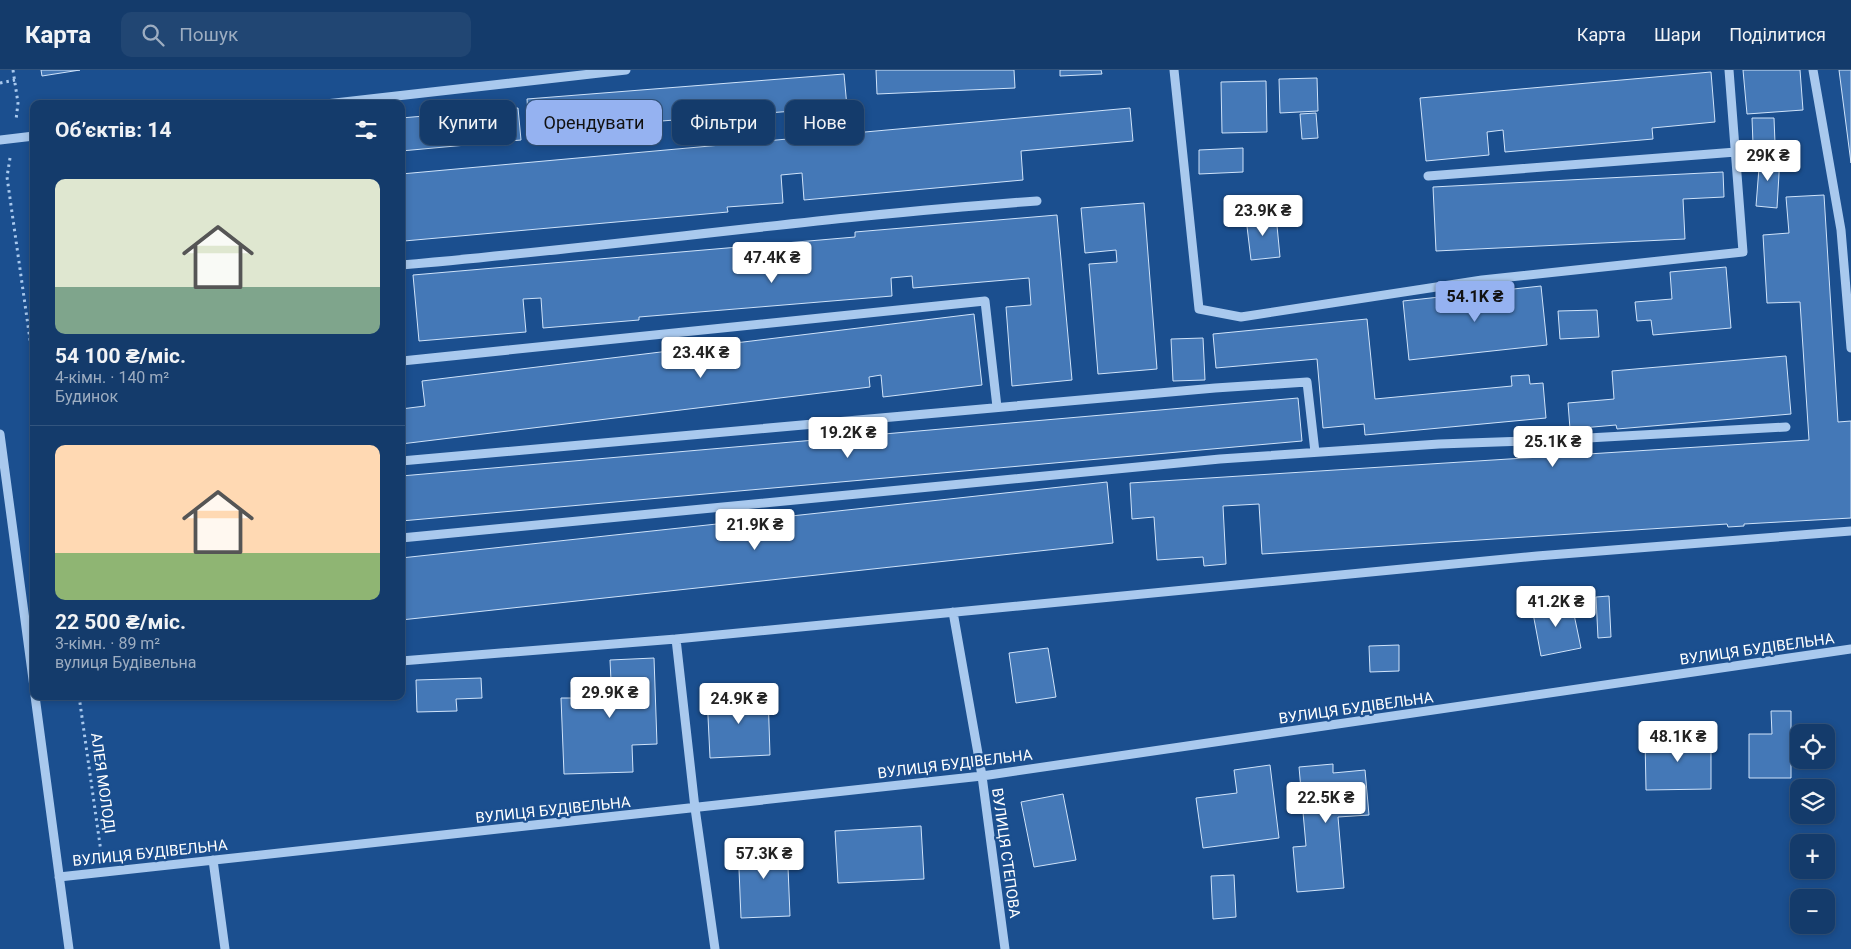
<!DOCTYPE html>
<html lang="uk">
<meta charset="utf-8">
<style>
:root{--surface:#143b6b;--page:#214673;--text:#f1f3f6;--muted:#9dadc1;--line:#33557e;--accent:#95b2f1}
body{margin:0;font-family:Roboto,sans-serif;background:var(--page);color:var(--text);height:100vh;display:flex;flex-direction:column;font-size:19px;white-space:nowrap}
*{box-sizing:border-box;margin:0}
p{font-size:16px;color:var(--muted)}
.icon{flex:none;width:28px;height:28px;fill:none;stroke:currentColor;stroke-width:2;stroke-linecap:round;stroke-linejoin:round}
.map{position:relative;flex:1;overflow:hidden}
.details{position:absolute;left:30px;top:30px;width:375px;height:600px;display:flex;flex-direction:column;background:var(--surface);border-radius:10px;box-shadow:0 2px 8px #0003,0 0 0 1px var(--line)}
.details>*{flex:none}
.guide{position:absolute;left:420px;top:30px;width:475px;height:45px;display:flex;gap:10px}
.controls{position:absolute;left:1790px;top:654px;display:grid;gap:10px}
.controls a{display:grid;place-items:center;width:45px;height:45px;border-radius:10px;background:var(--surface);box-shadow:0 2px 8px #0003,0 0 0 1px var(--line);font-size:25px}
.price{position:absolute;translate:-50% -42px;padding:0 11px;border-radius:5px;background:#fff;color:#222;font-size:16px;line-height:32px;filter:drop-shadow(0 1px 2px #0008)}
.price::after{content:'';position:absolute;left:50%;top:30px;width:15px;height:11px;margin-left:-8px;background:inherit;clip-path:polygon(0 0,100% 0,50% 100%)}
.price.current{background:var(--accent);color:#111}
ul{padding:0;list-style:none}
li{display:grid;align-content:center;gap:10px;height:265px;padding:0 25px}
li+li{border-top:1px solid var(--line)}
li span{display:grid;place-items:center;height:155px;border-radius:10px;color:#555}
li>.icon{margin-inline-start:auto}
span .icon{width:90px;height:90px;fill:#fffc;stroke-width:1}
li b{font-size:21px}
h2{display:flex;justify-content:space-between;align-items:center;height:60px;padding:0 25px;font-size:21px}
.chip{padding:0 18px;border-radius:10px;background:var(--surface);box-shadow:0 2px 8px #0003,0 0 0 1px var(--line);font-size:18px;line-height:45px}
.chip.current{background:var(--accent);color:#111}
header{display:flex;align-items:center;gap:30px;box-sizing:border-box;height:70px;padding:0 25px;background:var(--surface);border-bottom:1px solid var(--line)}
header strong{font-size:24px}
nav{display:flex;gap:28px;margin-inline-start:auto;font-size:18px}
.search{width:350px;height:45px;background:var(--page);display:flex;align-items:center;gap:12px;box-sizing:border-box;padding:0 18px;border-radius:10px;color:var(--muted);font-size:19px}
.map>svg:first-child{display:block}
.building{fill:#4478b7;stroke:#cfe3fa}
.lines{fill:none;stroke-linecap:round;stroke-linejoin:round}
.path{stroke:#a9c9ee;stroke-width:3;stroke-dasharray:2.5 4;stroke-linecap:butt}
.minor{stroke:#a9c9ee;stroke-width:9}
.labels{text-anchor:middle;stroke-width:4.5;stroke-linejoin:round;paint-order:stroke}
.street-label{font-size:15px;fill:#fff;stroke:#1b4f8f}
</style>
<header>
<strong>Карта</strong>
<div class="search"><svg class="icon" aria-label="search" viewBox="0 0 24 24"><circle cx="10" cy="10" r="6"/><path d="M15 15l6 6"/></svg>Пошук</div>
<nav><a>Карта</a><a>Шари</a><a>Поділитися</a></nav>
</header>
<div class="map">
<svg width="1851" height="879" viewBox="0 0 1851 879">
<rect width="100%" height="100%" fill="#1b4f8f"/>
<path class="building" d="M41,0H80L42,6Z
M876,0H1014L1015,18L877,24Z
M1060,0H1101L1102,4L1060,6Z
M1743,0H1800L1803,40L1747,44Z
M1839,0H1851V93Z
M1711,2L1715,52L1652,58L1653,69L1505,82L1503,60L1487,62L1489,85L1426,91L1420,28Z
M844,4L847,37L529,61L527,29Z
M1317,8L1318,41L1280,43L1279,9Z
M1266,11L1267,62L1222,63L1221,12Z
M518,38L521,70L401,81V48Z
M1130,38L1133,71L1021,81L1023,110L804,130L802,103L781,105L783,133L727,137L728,142L404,171L401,146V104Z
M1316,43L1318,68L1302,69L1300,44Z
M1752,48H1774L1775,73L1753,74Z
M1243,78V102L1199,104V80Z
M1760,85L1780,87L1777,138L1756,136Z
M1723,102L1724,127L1683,129L1685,169L1436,181L1433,117Z
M1824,125L1838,352L1851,351V448L1744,454V456L1728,457L1727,454L1262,484L1259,434L1223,436L1226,494L1204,496L1203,487L1157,490L1154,447L1132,449L1130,413L1809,370L1800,232L1767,233L1763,165L1789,163L1786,127Z
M1144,133L1157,299L1098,304L1089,194L1117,192L1116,180L1085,183L1081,138Z
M1057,145L1072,310L1012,316L1006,237L1031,235L1029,208L913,218L912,206L891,208L892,226L639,247V250L543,258L541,228L523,229L526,262L419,271L413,205L855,167V162Z
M1276,145L1280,187L1251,190L1246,148Z
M1726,197L1731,258L1653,265L1651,250L1637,251L1635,232L1672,229L1670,202Z
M1541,216L1547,275L1409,290L1403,231Z
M1597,240L1599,267L1560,269L1558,241Z
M974,244L982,315L883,327L881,305L869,307L870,317L401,374V339L425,336L422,311Z
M1367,249L1375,329L1512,316L1511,306L1529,305L1530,314L1543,313L1546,348L1365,365L1364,354L1323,358L1317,289L1216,298L1213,264Z
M1203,268L1205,310L1173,311L1171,269Z
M1786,286L1791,344L1617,359L1616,355L1570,359L1568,333L1614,329L1612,301Z
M1298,328L1302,371L401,451V406Z
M1107,412L1113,473L401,550V488Z
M1609,526L1611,567L1598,568L1596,527Z
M1571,530L1581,578L1541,586L1532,538Z
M1399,575V601L1370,602L1369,576Z
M1048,578L1056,627L1016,633L1009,583Z
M654,588L657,674L632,675L633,702L564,704L561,628H572L571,612L611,611L610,590Z
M481,608L482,628L456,629L457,641L417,642L416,610Z
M768,623L770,685L710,688L707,626Z
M1771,641H1791V708H1749V664H1772Z
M1711,667V719L1646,720L1645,668Z
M1333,694V703L1365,700L1369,745L1338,747L1344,818L1297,822L1293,777L1306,776L1299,697Z
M1270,695L1279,768L1203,778L1196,728L1237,723L1234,700Z
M1063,724L1076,790L1034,797L1021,732Z
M921,756L924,809L838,813L835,761Z
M787,773L790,846L741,848L738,775Z
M1234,805L1236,847L1213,849L1211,806Z"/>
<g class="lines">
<path class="path" d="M13,0L18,33L16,50
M0,13L15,10
M10,88L7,107L34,298
M79,626L101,782"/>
<path class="minor" d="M1174,0L1199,239L1241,247L1482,210L1743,182L1729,0
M1813,0L1841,160L1851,278
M326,34L626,0
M0,70L34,66
M1428,106L1736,82
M401,195C613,177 824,146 1037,131
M401,283L402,291L985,231L997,337
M0,364L34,617
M401,391L1215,318L1307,312L1315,382
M401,468L1220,389L1439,374L1552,370L1786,357
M953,542L982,706L1005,879
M676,569L695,738L715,879
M401,591L676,569L1537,486L1851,461
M35,626L69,879
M213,790L225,879
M59,807L982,706L1851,579"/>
</g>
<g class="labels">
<g class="street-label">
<text transform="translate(1757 579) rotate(-8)" y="5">ВУЛИЦЯ БУДІВЕЛЬНА</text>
<text transform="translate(1356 638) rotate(-8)" y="5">ВУЛИЦЯ БУДІВЕЛЬНА</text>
<text transform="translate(955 694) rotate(-7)" y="5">ВУЛИЦЯ БУДІВЕЛЬНА</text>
<text transform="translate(103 713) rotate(82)" y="5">АЛЕЯ МОЛОДІ</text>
<text transform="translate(553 740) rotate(-6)" y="5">ВУЛИЦЯ БУДІВЕЛЬНА</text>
<text transform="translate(150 783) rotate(-6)" y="5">ВУЛИЦЯ БУДІВЕЛЬНА</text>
<text transform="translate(1006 783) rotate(82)" y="5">ВУЛИЦЯ СТЕПОВА</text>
</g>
</g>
</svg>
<div class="controls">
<a><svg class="icon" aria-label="locate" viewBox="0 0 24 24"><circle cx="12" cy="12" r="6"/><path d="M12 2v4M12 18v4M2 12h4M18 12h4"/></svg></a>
<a><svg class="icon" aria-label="layers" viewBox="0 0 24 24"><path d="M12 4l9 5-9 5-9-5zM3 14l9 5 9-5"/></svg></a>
<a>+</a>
<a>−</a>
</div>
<b class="price" style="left:1768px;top:112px">29K ₴</b>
<b class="price" style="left:1263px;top:167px">23.9K ₴</b>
<b class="price" style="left:772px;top:214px">47.4K ₴</b>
<b class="price current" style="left:1475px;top:253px">54.1K ₴</b>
<b class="price" style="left:701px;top:309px">23.4K ₴</b>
<b class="price" style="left:848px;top:389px">19.2K ₴</b>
<b class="price" style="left:1553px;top:398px">25.1K ₴</b>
<b class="price" style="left:755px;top:481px">21.9K ₴</b>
<b class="price" style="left:1556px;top:558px">41.2K ₴</b>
<b class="price" style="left:610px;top:649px">29.9K ₴</b>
<b class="price" style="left:739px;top:655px">24.9K ₴</b>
<b class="price" style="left:1678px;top:693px">48.1K ₴</b>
<b class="price" style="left:1326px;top:754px">22.5K ₴</b>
<b class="price" style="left:764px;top:810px">57.3K ₴</b>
<div class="guide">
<a class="chip">Купити</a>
<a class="chip current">Орендувати</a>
<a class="chip">Фільтри</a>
<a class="chip">Нове</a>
</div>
<section class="details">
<h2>Об’єктів: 14<svg class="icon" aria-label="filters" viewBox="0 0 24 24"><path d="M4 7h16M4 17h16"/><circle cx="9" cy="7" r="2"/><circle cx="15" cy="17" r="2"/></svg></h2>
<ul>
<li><span style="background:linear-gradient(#dfe7d0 70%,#7fa58c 0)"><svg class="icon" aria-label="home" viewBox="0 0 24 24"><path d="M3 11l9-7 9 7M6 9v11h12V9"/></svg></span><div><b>54 100 ₴/міс.</b><p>4-кімн. · 140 m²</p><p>Будинок</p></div></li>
<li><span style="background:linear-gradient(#ffd9b3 70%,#8fb573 0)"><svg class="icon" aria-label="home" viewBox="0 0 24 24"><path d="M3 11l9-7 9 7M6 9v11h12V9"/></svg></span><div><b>22 500 ₴/міс.</b><p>3-кімн. · 89 m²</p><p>вулиця Будівельна</p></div></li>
</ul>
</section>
</div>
